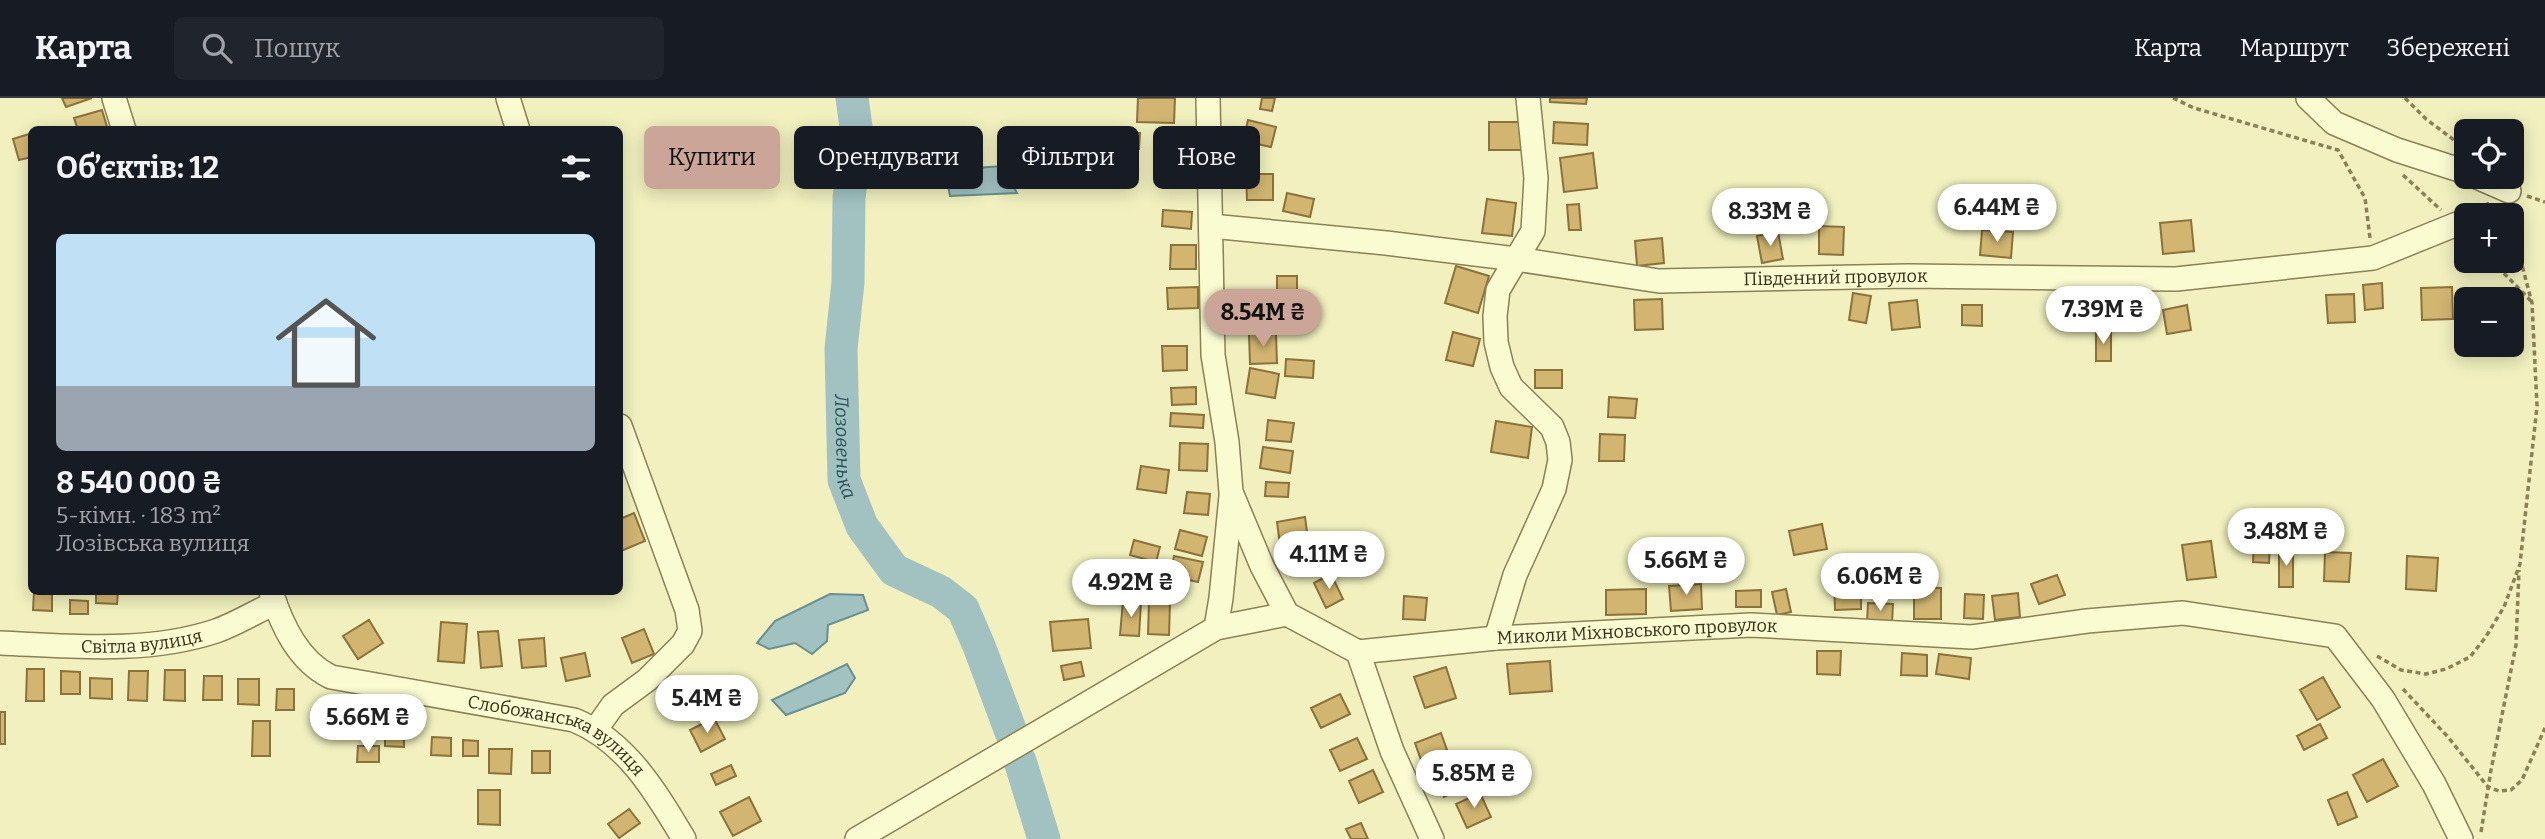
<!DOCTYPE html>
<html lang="uk">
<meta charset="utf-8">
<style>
:root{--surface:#171b24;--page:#20242c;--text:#f1f3f6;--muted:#9ea1a6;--line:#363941;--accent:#cba597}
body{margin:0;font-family:Bitter,serif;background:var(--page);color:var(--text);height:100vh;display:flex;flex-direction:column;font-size:26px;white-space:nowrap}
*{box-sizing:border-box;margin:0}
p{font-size:23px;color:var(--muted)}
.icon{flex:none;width:38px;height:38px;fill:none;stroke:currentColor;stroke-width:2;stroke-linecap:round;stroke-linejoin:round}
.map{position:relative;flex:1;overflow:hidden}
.panel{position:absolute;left:28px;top:28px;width:595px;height:469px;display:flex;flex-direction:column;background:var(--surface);border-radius:10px;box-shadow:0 4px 18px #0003}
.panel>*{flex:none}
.hud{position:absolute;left:644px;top:28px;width:665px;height:63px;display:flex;gap:14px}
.tools{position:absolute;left:2454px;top:21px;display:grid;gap:14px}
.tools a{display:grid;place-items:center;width:70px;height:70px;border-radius:10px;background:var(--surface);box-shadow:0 4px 18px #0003;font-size:35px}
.price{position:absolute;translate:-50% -60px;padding:0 16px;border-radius:24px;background:#fff;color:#222;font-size:23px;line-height:46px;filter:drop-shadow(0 2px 4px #0008)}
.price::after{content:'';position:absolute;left:50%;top:42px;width:21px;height:16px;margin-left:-10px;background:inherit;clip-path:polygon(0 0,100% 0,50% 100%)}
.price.on{background:var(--accent);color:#111}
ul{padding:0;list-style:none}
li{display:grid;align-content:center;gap:14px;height:371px;padding:0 28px}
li+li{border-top:2px solid var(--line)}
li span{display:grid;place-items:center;height:217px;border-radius:10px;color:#555}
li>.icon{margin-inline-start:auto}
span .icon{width:126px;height:126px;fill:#fffc;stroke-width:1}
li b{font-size:30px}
h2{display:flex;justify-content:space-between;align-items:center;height:84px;padding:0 28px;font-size:30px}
.pill{padding:0 24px;border-radius:10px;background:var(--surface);box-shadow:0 4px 18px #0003;font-size:24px;line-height:63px}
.pill.on{background:var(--accent);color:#111}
header{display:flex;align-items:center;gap:42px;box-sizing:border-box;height:98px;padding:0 35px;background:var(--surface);border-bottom:2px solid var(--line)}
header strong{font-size:33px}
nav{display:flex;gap:38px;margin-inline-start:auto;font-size:24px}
.search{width:490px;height:63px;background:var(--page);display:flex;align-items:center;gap:18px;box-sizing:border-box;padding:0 24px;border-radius:10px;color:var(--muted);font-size:26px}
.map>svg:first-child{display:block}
.water{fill:#a2c2c2;stroke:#698f90;stroke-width:2}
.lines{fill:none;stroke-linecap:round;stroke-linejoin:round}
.river{stroke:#a2c2c2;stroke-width:33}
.building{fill:#d1b571;stroke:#8b713a;stroke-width:2}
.minor-casing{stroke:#8a8156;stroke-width:26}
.path{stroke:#8a8156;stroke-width:3.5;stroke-dasharray:5 3.5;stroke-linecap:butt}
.minor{stroke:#fbfbd2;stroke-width:23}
.labels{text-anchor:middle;stroke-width:6;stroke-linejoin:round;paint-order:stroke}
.street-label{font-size:18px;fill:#38321b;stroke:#f8f8ce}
.water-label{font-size:19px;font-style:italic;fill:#294f59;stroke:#f8f8ce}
</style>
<header>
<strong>Карта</strong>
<div class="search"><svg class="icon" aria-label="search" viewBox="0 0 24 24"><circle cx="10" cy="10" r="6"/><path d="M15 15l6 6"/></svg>Пошук</div>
<nav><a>Карта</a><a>Маршрут</a><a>Збережені</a></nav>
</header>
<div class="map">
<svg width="2545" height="741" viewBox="0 0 2545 741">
<rect width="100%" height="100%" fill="#f1f0be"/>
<path class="water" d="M1003,68L1017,95L950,98L945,72Z
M830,496L863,497L868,512L828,527L827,543L812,556L795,545L769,551L757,545L775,523Z
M847,566L855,580L845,595L786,617L772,602Z"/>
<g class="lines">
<g class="river">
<path id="s1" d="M852,0L857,36L849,100L848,184L841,251L844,382L862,428L894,472L941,494L963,511L979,548L1011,634"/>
<path d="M1020,663L1044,741"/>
</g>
</g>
<path class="building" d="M62,0H92L66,9Z
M1138,0H1175L1174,25L1137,24Z
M1262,0H1275L1272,13L1260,11Z
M1550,0H1587L1586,6L1550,4Z
M102,12L108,32H78L74,20Z
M1248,22L1276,29L1271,49L1243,43Z
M1489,24H1521V52H1489Z
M1554,24L1588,26L1587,47L1553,45Z
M1117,34L1140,35L1139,51L1116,49Z
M32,35V59L19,62L13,41Z
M1163,43L1194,45L1193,65L1162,63Z
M1593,55L1597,90L1564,94L1560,60Z
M1246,76H1273V102H1247Z
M1287,95L1314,101L1310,119L1283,113Z
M1487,101L1516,105L1512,138L1482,135Z
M1579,106L1581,132H1569L1567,107Z
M1163,112L1192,114L1191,131L1162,128Z
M2191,122L2194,153L2163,156L2160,125Z
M1819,128L1844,129L1843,157L1819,156Z
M1982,132L2013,134L2011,160L1980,157Z
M1778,134L1783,161L1762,165L1757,138Z
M1662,140L1664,165L1637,168L1635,143Z
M1171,147H1196V171H1170Z
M1456,168L1489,178L1478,215L1445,205Z
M1277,178H1297V192H1277Z
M2382,185L2383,210L2365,212L2363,187Z
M1198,189V210L1168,211L1167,190Z
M2452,189L2453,221L2422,222L2421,190Z
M1853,195L1871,198L1866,225L1849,222Z
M2354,196L2355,224L2328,225L2326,197Z
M1257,198L1289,204L1286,222L1254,217Z
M1662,201L1663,231L1635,232L1634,202Z
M1917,202L1920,229L1892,232L1889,205Z
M1962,207H1982V228L1962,227Z
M2187,207L2191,232L2167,236L2163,212Z
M2096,232L2111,233V263H2096Z
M1453,234L1480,241L1473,268L1446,262Z
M1249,236H1276L1277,265L1250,266Z
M1162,248H1187V272L1163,273Z
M1286,261L1314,263L1313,280L1285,278Z
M1250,270L1279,276L1275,300L1246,295Z
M1535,272H1562V290H1535Z
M1196,289V306L1172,307L1171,290Z
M1609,299L1637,301L1635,320L1608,319Z
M1171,315L1204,317L1203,330L1170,328Z
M1268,322L1294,325L1291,344L1266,342Z
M1496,323L1532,329L1528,360L1491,354Z
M1600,336L1625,337L1624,363H1599Z
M1180,345L1208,346L1207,373L1179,372Z
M1263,349L1293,353L1290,375L1260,370Z
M1141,368L1169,372L1166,395L1137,391Z
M1266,384L1289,385L1288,399L1265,398Z
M1187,394L1210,396L1208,417L1184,415Z
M634,415L645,443L621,453L620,421Z
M1305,419L1308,442L1280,447L1277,424Z
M1822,426L1827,451L1794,457L1789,433Z
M1180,432L1207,439L1202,458L1175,451Z
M1134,442L1160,449L1156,464L1130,457Z
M2254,442L2270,443L2269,465L2253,464Z
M2211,443L2216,479L2187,482L2182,447Z
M2279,451H2293V489H2279Z
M2325,454L2351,455L2349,484L2324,483Z
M1706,456L1707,475L1680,477L1678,457Z
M1174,458L1203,464L1198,484L1170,478Z
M2407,458L2438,460L2436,493L2406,491Z
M1331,476L1343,501L1326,510L1314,485Z
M2057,477L2065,497L2039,506L2031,486Z
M1834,479H1861V511L1835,512Z
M1701,486L1702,511L1671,513L1669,488Z
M1914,490H1941V521H1914Z
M1646,491V516L1606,517V492Z
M1786,491L1791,514L1777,517L1772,494Z
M1761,492V509H1736V493Z
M34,494H52V513L33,512Z
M96,494H118L117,506L96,505Z
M2018,495L2020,519L1995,522L1992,498Z
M1965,496L1984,497L1983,521L1964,520Z
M1404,498L1427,500L1425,522L1403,521Z
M70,502L88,503V516H70Z
M1123,503L1141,504L1139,538L1120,537Z
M1149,503L1170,504L1169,537L1148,536Z
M1868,505L1893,506L1892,525L1867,524Z
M1088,521L1091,550L1053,553L1050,524Z
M369,522L383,545L358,561L343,538Z
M441,524L467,526L464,565L438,563Z
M644,531L654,556L632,565L622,540Z
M498,533L502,568L481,570L478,534Z
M544,540L546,568L522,570L519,542Z
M1817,553H1841L1840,577L1817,576Z
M585,555L590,578L566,583L561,560Z
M1902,555L1927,557V578L1901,577Z
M1939,556L1971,560L1969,581L1936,576Z
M1550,563L1552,593L1510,596L1507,566Z
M1081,564L1084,578L1064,582L1061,568Z
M1446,569L1456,600L1425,610L1414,579Z
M27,571H44V603H26Z
M165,572H185V603L164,602Z
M61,573L80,574V596H61Z
M129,573H148L147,603L128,602Z
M204,578H222V602H203Z
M2323,579L2340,609L2317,622L2300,592Z
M90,580L112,581V601L90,600Z
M238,581H259V607L238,606Z
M277,591H294V612H276Z
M1340,596L1350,616L1321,630L1311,610Z
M0,614H5V646H0Z
M327,615L365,616V638H327Z
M714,620L725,641L701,654L690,632Z
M253,623H270V658H252Z
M2320,626L2327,640L2304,652L2297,638Z
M385,628L404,629V649L385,648Z
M1441,635L1447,652L1421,662L1415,645Z
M432,639L451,640V658L431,657Z
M1357,640L1367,661L1340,673L1330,652Z
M463,642L478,643V658H463Z
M358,648H379V664H357Z
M489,651H512L511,676L489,675Z
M532,653H550V675H532Z
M1484,655L1493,675L1444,699L1435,678Z
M2383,661L2398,688L2367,704L2353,677Z
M731,667L736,678L716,687L711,676Z
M1373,672L1383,694L1359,705L1349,683Z
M478,692H500V727L478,726Z
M2347,694L2357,719L2338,727L2328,702Z
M1480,695L1491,719L1467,730L1456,706Z
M749,699L761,723L733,738L720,714Z
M629,711L640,725L619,740L608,726Z
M1361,725L1368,741H1351L1346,731Z"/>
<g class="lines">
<defs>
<g id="minor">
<path d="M114,0L124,32"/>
<path d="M508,0L518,32"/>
<path d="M1208,0L1213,257L1227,344L1231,394L1262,468L1287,516L1358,554L1392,653L1432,741"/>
<path d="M2308,0L2334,25L2397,52L2466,74"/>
<path d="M2477,79L2509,93"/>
<path id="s2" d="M1211,128L1386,145L1516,161L1659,183L1908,178L2176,181L2373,160L2457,126"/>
<path id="s3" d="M271,494C282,527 298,563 331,579L574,622C626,643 656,694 684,741"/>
<path d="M1216,530L1221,500L1231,398"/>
<path d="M1496,540L1515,477L1554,391L1560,362L1558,344L1552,329L1511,289L1502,269L1496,244L1495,218L1498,192L1533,133L1536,80L1528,0"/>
<path id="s4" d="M0,545C71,548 147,556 216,533C236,526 255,514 275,505"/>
<path id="s5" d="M1358,554L1496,540L1751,527L1972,539L2087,523L2183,515L2335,538L2383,601L2434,686L2461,741"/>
<path d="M596,631L613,607L647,582L683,546L690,533L687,512L620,328"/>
<path d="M857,741L1216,530L1287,516"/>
</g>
</defs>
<use href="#minor" class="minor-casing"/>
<path class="path" d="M2173,0L2194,10L2338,52L2365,100L2370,140
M2405,0L2426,21L2466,51
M2403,77L2441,112
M2527,98L2545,104
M2472,116L2489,105
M2492,163L2531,203
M2377,558L2401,572L2426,576L2446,571L2470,559L2485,540L2504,509L2520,466L2537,308L2532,205L2519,156L2513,113
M2403,591L2448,639L2488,689L2499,693L2511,692L2522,682L2545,630
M2481,734L2491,672L2516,547L2519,472"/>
<use href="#minor" class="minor"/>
</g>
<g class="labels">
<g class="street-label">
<text dy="6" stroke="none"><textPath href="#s2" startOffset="628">Південний провулок</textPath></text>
<text dy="6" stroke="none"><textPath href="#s5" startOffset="280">Миколи Міхновського провулок</textPath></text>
<text dy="6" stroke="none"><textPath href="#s4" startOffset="142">Світла вулиця</textPath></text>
<text dy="6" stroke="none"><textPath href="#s3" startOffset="343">Слобожанська вулиця</textPath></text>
</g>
<g class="water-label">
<text dy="7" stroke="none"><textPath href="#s1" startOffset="350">Лозовенька</textPath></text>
</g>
</g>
</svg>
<div class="tools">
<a><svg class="icon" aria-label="locate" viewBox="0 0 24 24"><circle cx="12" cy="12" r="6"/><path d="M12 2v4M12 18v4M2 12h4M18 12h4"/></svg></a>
<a>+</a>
<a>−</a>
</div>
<b class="price" style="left:1997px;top:146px">6.44M ₴</b>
<b class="price" style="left:1770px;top:150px">8.33M ₴</b>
<b class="price" style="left:2103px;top:248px">7.39M ₴</b>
<b class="price on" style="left:1263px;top:251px">8.54M ₴</b>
<b class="price" style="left:2286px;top:470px">3.48M ₴</b>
<b class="price" style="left:1329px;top:493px">4.11M ₴</b>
<b class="price" style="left:1686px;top:499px">5.66M ₴</b>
<b class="price" style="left:1880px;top:515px">6.06M ₴</b>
<b class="price" style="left:1131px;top:521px">4.92M ₴</b>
<b class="price" style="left:707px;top:637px">5.4M ₴</b>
<b class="price" style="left:368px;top:656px">5.66M ₴</b>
<b class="price" style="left:1474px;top:712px">5.85M ₴</b>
<div class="hud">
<a class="pill on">Купити</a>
<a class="pill">Орендувати</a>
<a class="pill">Фільтри</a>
<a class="pill">Нове</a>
</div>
<section class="panel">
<h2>Об’єктів: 12<svg class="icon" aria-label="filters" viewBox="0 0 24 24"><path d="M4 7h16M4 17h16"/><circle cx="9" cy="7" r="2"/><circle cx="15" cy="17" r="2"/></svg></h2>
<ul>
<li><span style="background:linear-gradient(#bfe0f5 70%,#9aa5b1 0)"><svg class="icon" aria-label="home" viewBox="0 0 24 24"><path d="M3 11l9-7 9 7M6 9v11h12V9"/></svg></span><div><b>8 540 000 ₴</b><p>5-кімн. · 183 m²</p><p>Лозівська вулиця</p></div></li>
</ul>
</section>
</div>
